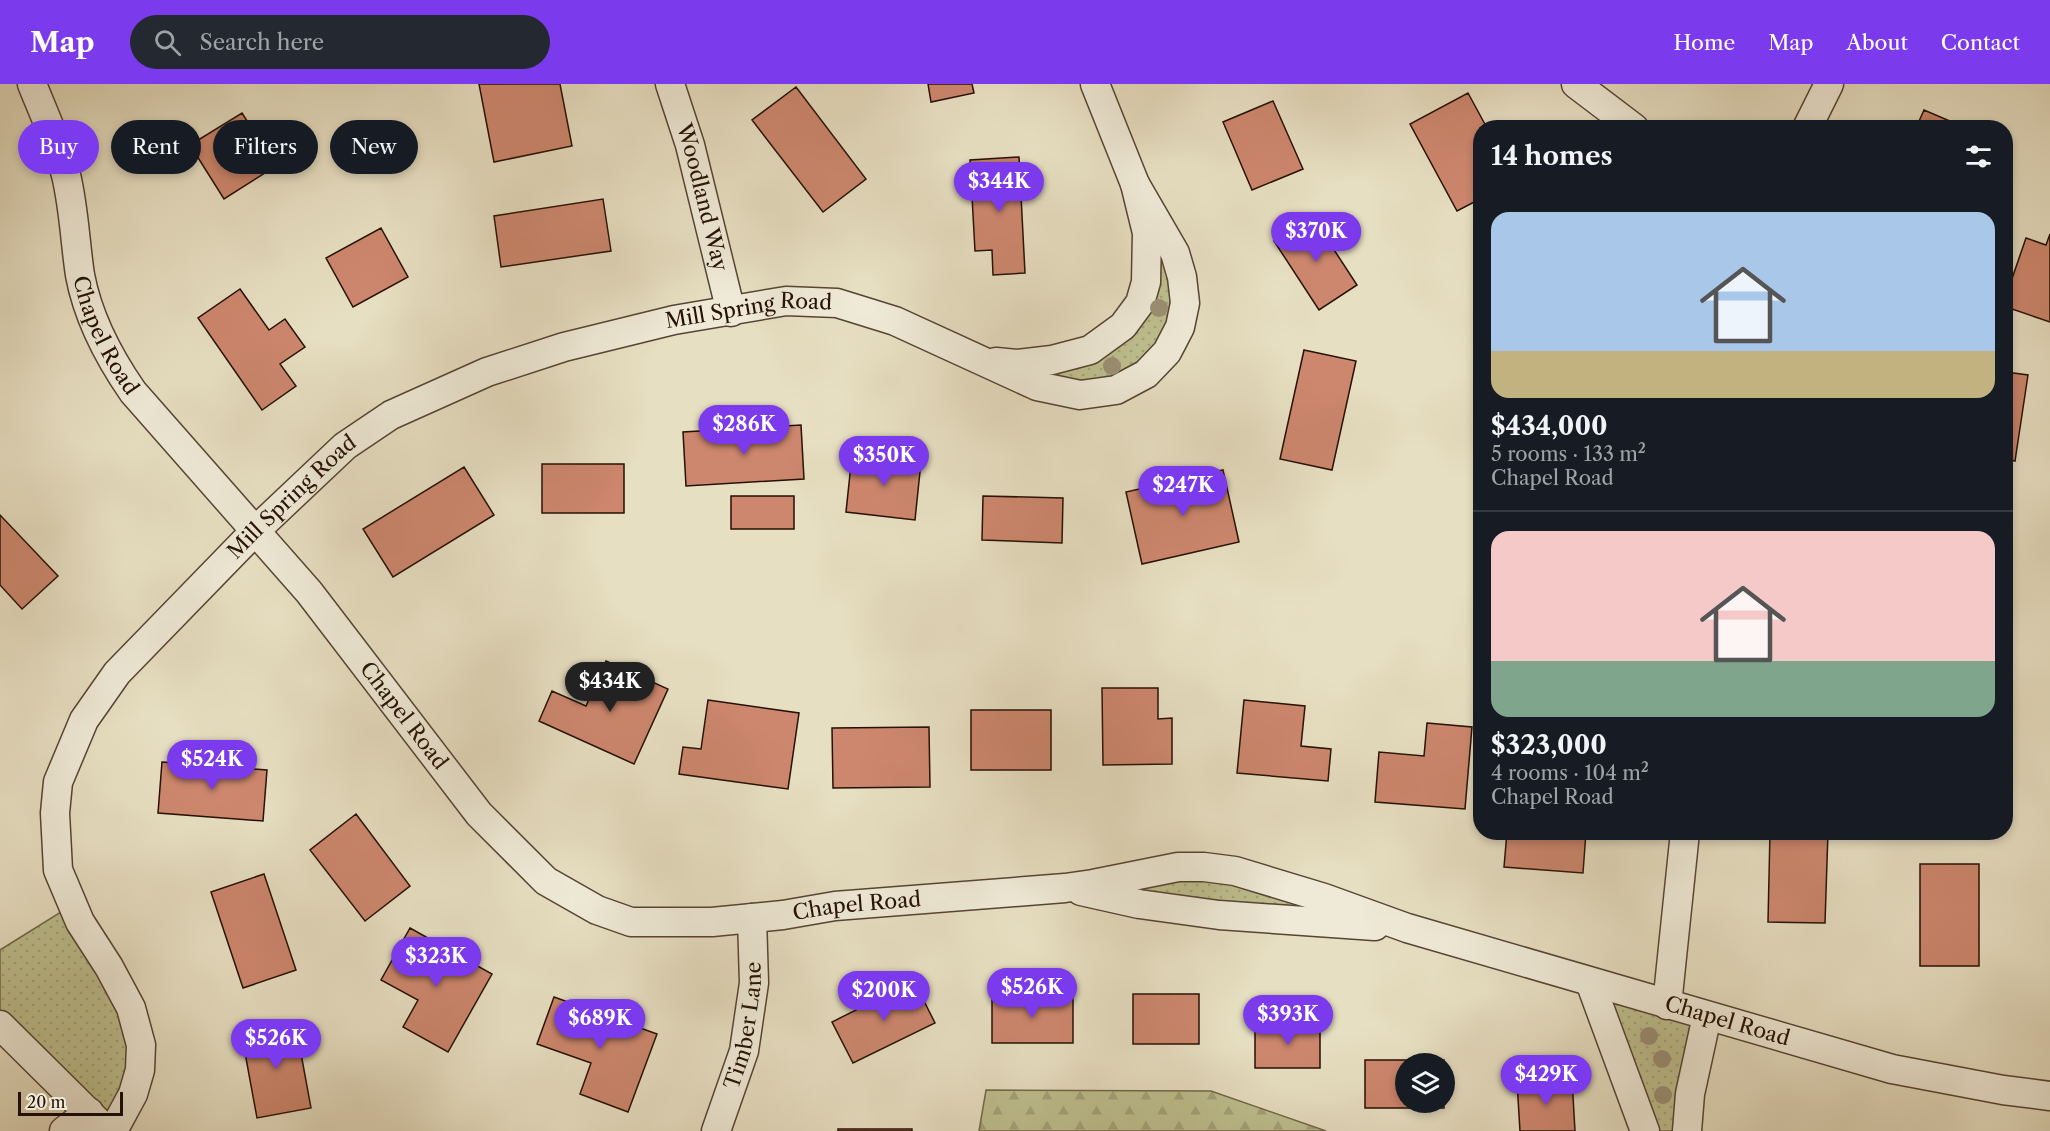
<!DOCTYPE html>
<meta charset="utf-8">
<style>
:root{--surface:#171b24;--page:#242831;--text:#f1f3f6;--muted:#9ea1a6;--line:#363941;--accent:#7c3aed}
body{margin:0;font-family:"Libre Caslon Text",serif;background:var(--page);color:var(--text);height:100vh;display:flex;flex-direction:column;font-size:22px;white-space:nowrap}
*{box-sizing:border-box;margin:0}
p{font-size:20px;color:var(--muted)}
.icon{flex:none;width:33px;height:33px;fill:none;stroke:currentColor;stroke-width:2;stroke-linecap:round;stroke-linejoin:round}
.map{position:relative;flex:1;overflow:hidden}
.drawer{position:absolute;left:1473px;top:36px;width:540px;height:720px;display:flex;flex-direction:column;background:var(--surface);border-radius:24px;box-shadow:0 3px 9px #0003}
.drawer>*{flex:none}
.hud{position:absolute;left:18px;top:36px;width:570px;height:54px;display:flex;gap:12px}
.controls{position:absolute;left:1395px;top:969px;display:grid;gap:12px}
.controls a{display:grid;place-items:center;width:60px;height:60px;border-radius:50%;background:var(--surface);box-shadow:0 3px 9px #0003;font-size:30px}
.scale{position:absolute;left:18px;bottom:15px;width:105px;box-sizing:border-box;padding-left:6px;border:3px solid #251105;border-top:0;font-size:16px;line-height:21px;white-space:nowrap;color:#251105;-webkit-text-stroke:4px #efead7;paint-order:stroke}
.price{position:absolute;translate:-50% -51px;padding:0 14px;border-radius:21px;background:var(--accent);color:#fff;font-size:20px;line-height:39px;filter:drop-shadow(0 2px 3px #0008)}
.price::after{content:'';position:absolute;left:50%;top:36px;width:18px;height:14px;margin-left:-9px;background:inherit;clip-path:polygon(0 0,100% 0,50% 100%)}
.price.active{background:#222;color:#fff}
ul{padding:0;list-style:none}
li{display:grid;align-content:center;gap:12px;height:318px;padding:0 18px}
li+li{border-top:2px solid var(--line)}
li span{display:grid;place-items:center;height:186px;border-radius:18px;color:#555}
li>.icon{margin-inline-start:auto}
span .icon{width:108px;height:108px;fill:#fffc;stroke-width:1}
li b{font-size:26px}
h2{display:flex;justify-content:space-between;align-items:center;height:72px;padding:0 18px;font-size:26px}
.chip{padding:0 21px;border-radius:27px;background:var(--surface);box-shadow:0 3px 9px #0003;font-size:21px;line-height:54px}
.chip.active{background:var(--accent);color:#fff}
header{display:flex;align-items:center;gap:36px;box-sizing:border-box;height:84px;padding:0 30px;background:var(--accent);color:#fff}
header strong{font-size:28px}
nav{display:flex;gap:33px;margin-inline-start:auto;font-size:21px}
.search{width:420px;height:54px;background:var(--page);display:flex;align-items:center;gap:15px;box-sizing:border-box;padding:0 21px;border-radius:33px;color:var(--muted);font-size:22px}
.map>svg:first-child{display:block}
.grass{fill:url(#grass-dots);stroke:#72684a;stroke-width:1.5}
.forest{fill:url(#forest-firs);stroke:#72684a;stroke-width:1.5}
.building{fill:#cd876e;stroke:#251105;stroke-width:1.5}
.lines{fill:none;stroke-linecap:round;stroke-linejoin:round}
.minor-casing{stroke:#564434;stroke-width:31}
.minor{stroke:#efead7;stroke-width:28}
.tree{fill:#9a8f74}
.labels{text-anchor:middle;stroke-width:6;stroke-linejoin:round;paint-order:stroke}
.street-label{font-size:21px;fill:#251105;stroke:#efead7}
</style>
<header>
<strong>Map</strong>
<div class="search"><svg class="icon" aria-label="search" viewBox="0 0 24 24"><circle cx="10" cy="10" r="6"/><path d="M15 15l6 6"/></svg>Search here</div>
<nav><a>Home</a><a>Map</a><a>About</a><a>Contact</a></nav>
</header>
<div class="map">
<svg width="2050" height="1047" viewBox="0 0 2050 1047">
<defs>
<pattern id="grass-dots" width="8" height="8" patternUnits="userSpaceOnUse" patternTransform="scale(1.5)"><rect width="8" height="8" fill="#bebf8e"/><path d="M2 2h.1M6 6h.1" fill="none" stroke="#a3a379" stroke-width="1.8" stroke-linecap="round"/></pattern>
<pattern id="forest-firs" width="22" height="20" patternUnits="userSpaceOnUse" patternTransform="scale(1.5)"><rect width="22" height="20" fill="#bebf8e"/><path d="M5 1l3.5 6h-7zM16 11l3.5 6h-7z" fill="#a3a379"/></pattern>
</defs>
<rect width="100%" height="100%" fill="#e7dfc2"/>
<filter id="stains"><feTurbulence type="fractalNoise" baseFrequency=".00333" numOctaves="4"/><feColorMatrix values="0 0 0 0 .2 0 0 0 0 .09 0 0 0 0 .02 0 0 0 .5 -.17"/></filter>
<radialGradient id="worn" r=".72"><stop offset=".6" stop-color="#630" stop-opacity="0"/><stop offset="1" stop-color="#630" stop-opacity=".3"/></radialGradient>
<path class="grass" d="M1147,149L1175,169L1167,268L1080,311L1018,280L1123,242Z
M1178,783L1407,844L1093,800Z
M64,826L135,960L109,1042L0,931V866Z
M1590,898L1707,932L1687,1047H1645Z"/>
<path class="forest" d="M986,1006L1211,1007L1326,1047H979Z"/>
<path class="building" d="M479,0H560L572,62L494,78Z
M928,0H972L974,9L931,18Z
M796,3L866,95L823,128L752,36Z
M1468,9L1487,44H1480V115L1457,127L1410,40Z
M1273,17L1303,85L1252,106L1223,38Z
M1924,26L1966,44H1916Z
M242,29L276,82L224,115L190,61Z
M1019,73L1025,189L993,191L992,166L975,167L970,76Z
M603,115L611,167L501,183L494,132Z
M1312,132L1357,201L1319,226L1274,157Z
M381,144L408,193L353,223L326,174Z
M2050,150V238L2006,223V212L2026,154L2046,161Z
M240,205L269,246L285,235L305,263L280,280L296,302L262,326L198,234Z
M1304,266L1356,277L1332,386L1280,375Z
M2006,288L2028,291L2015,377L2006,375Z
M801,341L804,395L686,402L683,348Z
M852,371L921,378L915,436L846,428Z
M542,380H624V429H542Z
M464,383L494,431L393,493L363,445Z
M1223,386L1239,458L1142,480L1126,408Z
M731,412H794V445H731Z
M983,412L1063,414L1062,459L982,456Z
M0,431L58,492L22,525L0,501Z
M2006,462H2009V543H2006Z
M606,577L668,605L634,680L539,637L552,607L586,622Z
M1102,604H1158V635L1172,634V680L1103,681Z
M708,616L799,629L788,705L679,690L683,663L701,665Z
M1244,616L1305,622L1301,662L1331,665L1328,697L1237,689Z
M971,626H1051V686H971Z
M1427,639L1472,643L1465,725L1375,718L1379,668L1424,672Z
M929,643L930,703L833,704L832,644Z
M162,678L267,686L263,737L158,729Z
M356,730L410,802L365,837L310,766Z
M1507,748H1586L1583,789L1504,783Z
M1770,748H1828L1825,839L1768,838Z
M1920,780H1979V882H1920Z
M264,790L296,886L243,904L211,808Z
M410,844L492,890L448,968L403,943L418,916L381,896Z
M914,897L935,939L853,979L832,938Z
M1133,910H1199V960H1133Z
M992,911H1073V959H992Z
M554,913L657,950L628,1028L580,1010L591,979L537,960Z
M295,937L311,1024L257,1034L241,947Z
M1255,939H1320V984H1255Z
M1365,976H1444V980H1406V1018H1444V1024H1365Z
M1572,995L1575,1047H1520L1517,998Z
M838,1045H912V1047H838Z"/>
<g class="lines">
<defs>
<g id="minor">
<path id="s1" d="M32,0C44,30 58,60 66,91C74,124 75,158 80,191C88,234 108,272 133,308L309,508L479,730L546,797L597,826L631,838H712L783,831L835,822L1065,804L1093,800L1178,783H1204L1235,787L1324,814L1407,844L1892,985L2003,1006L2050,1012"/>
<path id="s2" d="M670,0L690,61L731,228"/>
<path d="M1576,0L1634,44"/>
<path d="M1807,44L1829,0"/>
<path d="M996,278L1018,280L1052,276L1090,266L1123,242L1140,219L1146,198L1147,149L1135,100L1095,0"/>
<path d="M1081,807L1139,820L1219,831L1375,842"/>
<path d="M1590,898L1645,1047"/>
<path d="M1667,921L1685,748"/>
<path d="M0,941L107,1047"/>
<path d="M64,1047L89,1028"/>
<path id="s3" d="M113,1047L133,1010L140,986L141,961L131,924L109,883L80,838L58,786L55,729L58,698L84,636L117,589L255,447L345,362L391,331L487,288L564,263L674,236L786,217L837,219L895,237L1037,302L1080,311L1116,306L1146,290L1167,268L1180,243L1185,219L1182,193L1175,169L1135,100"/>
<path id="s4" d="M716,1047L744,967L754,899L752,834"/>
<path d="M1687,1047L1690,1010L1707,932"/>
</g>
</defs>
<use href="#minor" class="minor-casing"/>
<use href="#minor" class="minor"/>
</g>
<g class="tree">
<circle cx="1159" cy="224" r="9"/>
<circle cx="1112" cy="282" r="9"/>
<circle cx="1649" cy="952" r="9"/>
<circle cx="1662" cy="975" r="9"/>
<circle cx="1663" cy="1011" r="9"/>
</g>
<g class="labels">
<g class="street-label">
<text dy="7" stroke="none"><textPath href="#s2" startOffset="118">Woodland Way</textPath></text>
<text dy="7" stroke="none"><textPath href="#s3" startOffset="1252">Mill Spring Road</textPath></text>
<text dy="7" stroke="none"><textPath href="#s1" startOffset="264">Chapel Road</textPath></text>
<text dy="7" stroke="none"><textPath href="#s3" startOffset="748">Mill Spring Road</textPath></text>
<text dy="7" stroke="none"><textPath href="#s1" startOffset="750">Chapel Road</textPath></text>
<text dy="7" stroke="none"><textPath href="#s1" startOffset="1290">Chapel Road</textPath></text>
<text dy="7" stroke="none"><textPath href="#s1" startOffset="2186">Chapel Road</textPath></text>
<text dy="7" stroke="none"><textPath href="#s4" startOffset="110">Timber Lane</textPath></text>
</g>
</g>
<rect width="100%" height="100%" filter="url(#stains)"/>
<rect width="100%" height="100%" fill="url(#worn)"/>
</svg>
<div class="controls">
<a><svg class="icon" aria-label="layers" viewBox="0 0 24 24"><path d="M12 4l9 5-9 5-9-5zM3 14l9 5 9-5"/></svg></a>
</div>
<div class="scale">20 m</div>
<b class="price" style="left:999px;top:129px">$344K</b>
<b class="price" style="left:1316px;top:179px">$370K</b>
<b class="price" style="left:744px;top:372px">$286K</b>
<b class="price" style="left:884px;top:403px">$350K</b>
<b class="price" style="left:1183px;top:433px">$247K</b>
<b class="price active" style="left:610px;top:629px">$434K</b>
<b class="price" style="left:212px;top:707px">$524K</b>
<b class="price" style="left:436px;top:904px">$323K</b>
<b class="price" style="left:1032px;top:935px">$526K</b>
<b class="price" style="left:884px;top:938px">$200K</b>
<b class="price" style="left:1288px;top:962px">$393K</b>
<b class="price" style="left:600px;top:966px">$689K</b>
<b class="price" style="left:276px;top:986px">$526K</b>
<b class="price" style="left:1546px;top:1022px">$429K</b>
<div class="hud">
<a class="chip active">Buy</a>
<a class="chip">Rent</a>
<a class="chip">Filters</a>
<a class="chip">New</a>
</div>
<section class="drawer">
<h2>14 homes<svg class="icon" aria-label="filters" viewBox="0 0 24 24"><path d="M4 7h16M4 17h16"/><circle cx="9" cy="7" r="2"/><circle cx="15" cy="17" r="2"/></svg></h2>
<ul>
<li><span style="background:linear-gradient(#a9c7e8 75%,#c2b280 0)"><svg class="icon" aria-label="home" viewBox="0 0 24 24"><path d="M3 11l9-7 9 7M6 9v11h12V9"/></svg></span><div><b>$434,000</b><p>5 rooms · 133 m²</p><p>Chapel Road</p></div></li>
<li><span style="background:linear-gradient(#f6c9c9 70%,#7fa58c 0)"><svg class="icon" aria-label="home" viewBox="0 0 24 24"><path d="M3 11l9-7 9 7M6 9v11h12V9"/></svg></span><div><b>$323,000</b><p>4 rooms · 104 m²</p><p>Chapel Road</p></div></li>
</ul>
</section>
</div>
